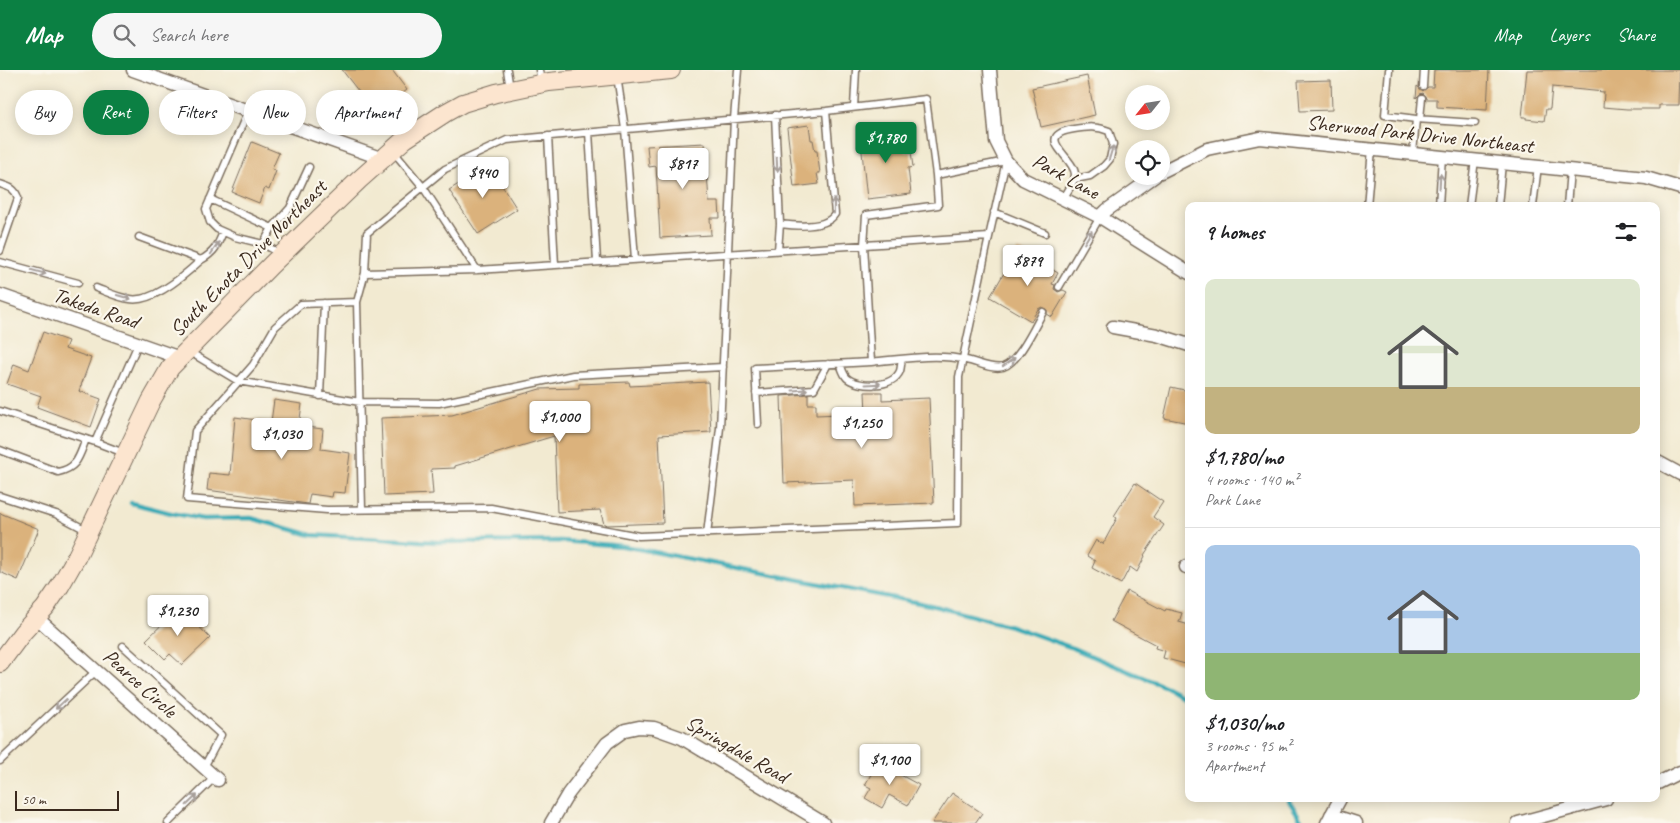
<!DOCTYPE html>
<meta charset="utf-8">
<style>
:root{--surface:#fff;--page:#f6f6f6;--text:#202124;--muted:#757577;--line:#e0e0e0;--accent:#0b8043}
body{margin:0;font-family:Caveat,sans-serif;background:var(--page);color:var(--text);height:100vh;display:flex;flex-direction:column;font-size:19px;white-space:nowrap}
*{box-sizing:border-box;margin:0}
p{font-size:16px;color:var(--muted)}
.icon{flex:none;width:28px;height:28px;fill:none;stroke:currentColor;stroke-width:2;stroke-linecap:round;stroke-linejoin:round}
.map{position:relative;flex:1;overflow:hidden}
.panel{position:absolute;left:1185px;top:132px;width:475px;height:600px;display:flex;flex-direction:column;background:var(--surface);border-radius:10px;box-shadow:0 2px 12px #0003}
.panel>*{flex:none}
.top-card{position:absolute;left:15px;top:20px;width:475px;height:45px;display:flex;gap:10px}
.needle{width:32px;rotate:240deg}
.controls{position:absolute;left:1125px;top:15px;display:grid;gap:10px}
.controls a{display:grid;place-items:center;width:45px;height:45px;border-radius:50%;background:var(--surface);box-shadow:0 2px 12px #0003;font-size:25px}
.scale{position:absolute;left:15px;bottom:12px;width:104px;box-sizing:border-box;padding-left:5px;border:2px solid #3b2a1e;border-top:0;font-size:14px;line-height:18px;white-space:nowrap;color:#3b2a1e;-webkit-text-stroke:4px #fbf7ec;paint-order:stroke}
.price{position:absolute;translate:-50% -42px;padding:0 11px;border-radius:5px;background:#fff;color:#222;font-size:16px;line-height:32px;filter:drop-shadow(0 1px 2px #0008)}
.price::after{content:'';position:absolute;left:50%;top:30px;width:15px;height:11px;margin-left:-8px;background:inherit;clip-path:polygon(0 0,100% 0,50% 100%)}
.price.selected{background:var(--accent);color:#fff}
ul{padding:0;list-style:none}
li{display:grid;align-content:center;gap:10px;height:265px;padding:0 20px}
li+li{border-top:1px solid var(--line)}
li span{display:grid;place-items:center;height:155px;border-radius:10px;color:#555}
li>.icon{margin-inline-start:auto}
span .icon{width:90px;height:90px;fill:#fffc;stroke-width:1}
li b{font-size:21px}
h2{display:flex;justify-content:space-between;align-items:center;height:60px;padding:0 20px;font-size:21px}
.pill{padding:0 18px;border-radius:22px;background:var(--surface);box-shadow:0 2px 12px #0003;font-size:18px;line-height:45px}
.pill.selected{background:var(--accent);color:#fff}
header{display:flex;align-items:center;gap:30px;box-sizing:border-box;height:70px;padding:0 25px;background:var(--accent);color:#fff}
header strong{font-size:24px}
nav{display:flex;gap:28px;margin-inline-start:auto;font-size:18px}
.search{width:350px;height:45px;background:var(--page);display:flex;align-items:center;gap:12px;box-sizing:border-box;padding:0 18px;border-radius:28px;color:var(--muted);font-size:19px}
.map>svg:first-child{display:block}
.lines{fill:none;stroke-linecap:round;stroke-linejoin:round}
.stream{stroke:#39aab6;stroke-width:4.5}
.building{fill:#dbb27b}
.lane-casing{stroke:#7b6d5d;stroke-width:9}
.street-casing{stroke:#7b6d5d;stroke-width:15}
.secondary-casing{stroke:#7b6d5d;stroke-width:20}
.lane{stroke:#fff;stroke-width:6}
.street{stroke:#fff;stroke-width:12}
.secondary{stroke:#fce5cf;stroke-width:18}
.oneway{stroke:#a79f9a}
.labels{text-anchor:middle;stroke-width:4.5;stroke-linejoin:round;paint-order:stroke}
.street-label{font-size:21px;fill:#3b2a1e;stroke:#fbf7ec}
</style>
<header>
<strong>Map</strong>
<div class="search"><svg class="icon" aria-label="search" viewBox="0 0 24 24"><circle cx="10" cy="10" r="6"/><path d="M15 15l6 6"/></svg>Search here</div>
<nav><a>Map</a><a>Layers</a><a>Share</a></nav>
</header>
<div class="map">
<svg width="1680" height="753" viewBox="0 0 1680 753">
<rect width="100%" height="100%" fill="#fbf7ec"/>
<filter id="ink" filterUnits="userSpaceOnUse"><feTurbulence type="fractalNoise" baseFrequency=".02" numOctaves="2"/><feDisplacementMap in="SourceGraphic" scale="10" xChannelSelector="R" yChannelSelector="G"/><feConvolveMatrix kernelMatrix="1 2 1 2 8 2 1 2 1" color-interpolation-filters="sRGB"/></filter>
<filter id="wash" filterUnits="userSpaceOnUse"><feTurbulence type="fractalNoise" baseFrequency=".0096" numOctaves="4" result="noise"/><feDisplacementMap in="SourceGraphic" scale="20" xChannelSelector="R" yChannelSelector="G"/><feGaussianBlur stdDeviation="1.12" result="paint"/><feColorMatrix in="noise" values="0 0 0 0 0 0 0 0 0 0 0 0 0 0 0 0 0 1.4 0 .05"/><feComposite in="paint" operator="in"/></filter>
<g filter="url(#wash)">
<rect width="100%" height="100%" fill="#f2ead1"/>
<g class="lines">
<path class="stream" d="M131,433L171,443L203,449L251,448L311,465L436,472L561,471L623,476L930,535L1011,556L1070,577L1166,617L1189,629
M1288,729L1303,753"/>
</g>
<g id="blocks">
<path class="building" d="M342,0H392L407,20L376,44Z
M1434,0H1489L1487,40L1437,37V29H1427L1426,26L1423,23L1420,24L1416,28L1417,16L1423,21L1428,17H1433Z
M1527,0H1680L1679,35H1659V39H1627L1603,37L1604,22L1552,17L1550,39H1546L1544,51L1526,49V47H1522Z
M1087,6L1095,45L1041,57L1032,18Z
M1331,10L1332,40L1300,41L1298,11Z
M809,55L811,70H813L815,81H817L820,103H817L819,114L794,117L787,58Z
M903,58L906,82H911L913,97L908,98L911,124L867,129L860,63Z
M252,72L279,83L272,99L276,101L269,120L265,118L259,133L232,122Z
M705,73L709,132H719L720,148H710L711,165L660,168L656,96L649,97L647,76Z
M489,95L517,139L478,164L449,120Z
M1018,179L1058,203L1052,214L1055,215L1054,219L1058,222L1063,220L1067,222L1052,247L1047,244V239L1042,237L1038,239L1031,251L990,227Z
M43,262L68,271L65,279L91,288L79,321L101,329L91,357L37,337L41,326L7,314L14,294L29,300Z
M629,312L630,316L708,312L711,362L659,365L663,453L607,455L604,454L600,440L557,442L554,366L455,396V398L431,399L433,424L384,426L381,348L452,345L540,319L579,318V314Z
M1171,317L1189,321V353L1164,348Z
M865,322H882V330L929,328L934,433L855,436L854,410L784,413L781,326L808,324V334H816V345L866,343Z
M274,330L302,334L299,356L323,359L321,379L350,383L345,423L333,422L332,427L310,424L308,434L207,420L209,403L230,405L235,347L271,352Z
M1135,413L1163,432L1153,447L1164,455L1144,485L1145,486L1137,502L1130,497L1121,514L1092,498L1095,491L1087,486L1096,470L1103,474L1117,448L1114,446Z
M0,443L39,459L18,510L0,502Z
M1127,521L1165,541L1166,539L1182,543L1179,552L1189,555V595L1163,588L1165,581L1155,578L1156,575L1111,551Z
M180,537L210,568L182,595L170,584L165,589L146,570Z
M887,690L900,697L897,703L919,715L908,735L889,725L882,738L865,728L871,718L865,715L874,699L880,702Z
M952,723L982,743L975,753H932Z"/>
</g>
</g>
<g filter="url(#ink)">
<use href="#blocks" fill-opacity="0" stroke="#7b6d5d" stroke-width="1"/>
<g class="lines">
<defs>
<path id="lane" d="M507,0L510,19
M539,0L541,13
M1389,0L1385,45L1416,49
M617,6L625,59L635,189
M1423,16L1424,0
M854,37L856,0
M248,41L206,139L210,152L217,159L235,167L263,174L281,184
M775,45L780,154L778,180
M1420,49L1422,28
M589,62L597,191
M548,66L555,195
M393,81L423,117L477,200
M1413,83L1416,49L1475,53
M0,114C9,117 15,118 18,128L0,181
M210,129L272,158
M1063,129C1067,122 1075,112 1075,104C1074,87 1032,66 1074,59C1087,57 1097,56 1109,61L1113,74L1110,89L1104,96L1090,106L1075,109
M1367,136L1372,79
M1439,136L1442,86
M1469,136L1475,90
M1498,136L1502,93
M1533,136L1538,96
M1567,136L1570,100
M994,142L1045,163
M780,154C795,156 826,159 835,144L826,41
M263,174L272,158L290,138L309,97
M201,190C214,183 218,175 223,162
M0,192L78,213
M365,203L477,200L989,167L1006,91L936,105
M1059,217L1100,147
M96,218C107,222 119,228 130,229C153,233 185,205 201,190L139,167
M357,232L362,439
M188,281L238,311L360,332L439,333L573,305L723,297
M871,292C900,289 938,283 966,290C977,292 992,300 1003,297C1019,292 1035,256 1043,242
M840,294C842,298 843,304 847,308C859,318 893,318 900,301C901,298 901,293 902,289
M756,323L814,319L828,294
M320,326L324,233
M0,341L95,372
M758,354L755,298L871,292L864,175L866,145L938,135L936,105L926,29L826,41L507,70L445,99L367,163L365,203L357,232L301,234L275,257L253,295L195,361L187,429L327,440L491,438L639,466L958,453L959,307L989,167
M0,380L58,402C78,398 79,386 86,369
M124,383L95,372L138,274
M0,426L56,444L88,461
M707,464L720,358L734,49L738,0
M123,576L221,665L204,697
M0,691L96,601
M168,753L215,707"/>
<path id="street" d="M133,0L383,89
M990,0L996,71L1006,91L1023,109L1100,147L1189,203
M1161,102L1207,79L1260,68L1646,108L1680,118
M1100,147L1107,140L1155,106
M0,225L180,288
M1113,257L1157,265L1189,275
M1656,391L1680,404
M1186,497L1189,495
M36,547L218,710
M1656,714L1680,702
M1331,745L1356,753
M551,753L568,724L607,673L625,660L639,657L654,658L682,668L823,753
M1327,753L1340,729
M1518,753L1606,729"/>
<path id="secondary" d="M0,593L23,562L45,538L60,516L77,486L151,331L170,298L271,195L359,110L405,69L445,43L463,33L496,23L549,12L671,0"/>
</defs>
<use href="#lane" class="lane-casing"/>
<use href="#street" class="street-casing"/>
<use href="#secondary" class="secondary-casing"/>
<use href="#lane" class="lane"/>
<use href="#street" class="street"/>
<use href="#secondary" class="secondary"/>
</g>
<defs><path id="oneway-shaft" d="M-6 0H5M1.5-3L5.5 0L1.5 3" fill="none" stroke-width="1.6" stroke-linecap="round" stroke-linejoin="round" transform="scale(1.25)"/></defs>
<g class="oneway">
<use href="#oneway-shaft" transform="translate(1111 83) rotate(-73)"/>
<use href="#oneway-shaft" transform="translate(777 94) rotate(87)"/>
<use href="#oneway-shaft" transform="translate(1440 111) rotate(-87)"/>
<use href="#oneway-shaft" transform="translate(834 136) rotate(-90)"/>
<use href="#oneway-shaft" transform="translate(1088 167) rotate(-59)"/>
<use href="#oneway-shaft" transform="translate(215 178) rotate(-56)"/>
<use href="#oneway-shaft" transform="translate(39 202) rotate(15)"/>
<use href="#oneway-shaft" transform="translate(124 227) rotate(16)"/>
<use href="#oneway-shaft" transform="translate(1009 292) rotate(-35)"/>
<use href="#oneway-shaft" transform="translate(873 314) rotate(-3)"/>
<use href="#oneway-shaft" transform="translate(800 320) rotate(-4)"/>
<use href="#oneway-shaft" transform="translate(61 634) rotate(137)"/>
<use href="#oneway-shaft" transform="translate(192 730) rotate(-44)"/>
</g>
</g>
<g class="labels">
<g class="street-label">
<text transform="translate(1420 64) rotate(6)" y="7">Sherwood Park Drive Northeast</text>
<text transform="translate(1066 106) rotate(29)" y="7">Park Lane</text>
<text transform="translate(248 188) rotate(-45)" y="7">South Enota Drive Northeast</text>
<text transform="translate(96 238) rotate(19)" y="7">Takeda Road</text>
<text transform="translate(140 613) rotate(42)" y="7">Pearce Circle</text>
<text transform="translate(737 679) rotate(30)" y="7">Springdale Road</text>
</g>
</g>
</svg>
<div class="controls">
<a><svg class="needle" viewBox="-14 -14 28 28"><path d="M0-13l5 13h-10z" fill="#e53935"/><path d="M0 13l5-13h-10z" fill="#757577"/></svg></a>
<a><svg class="icon" aria-label="locate" viewBox="0 0 24 24"><circle cx="12" cy="12" r="6"/><path d="M12 2v4M12 18v4M2 12h4M18 12h4"/></svg></a>
</div>
<div class="scale">50 m</div>
<b class="price selected" style="left:886px;top:94px">$1,780</b>
<b class="price" style="left:683px;top:120px">$817</b>
<b class="price" style="left:483px;top:129px">$940</b>
<b class="price" style="left:1028px;top:217px">$879</b>
<b class="price" style="left:560px;top:373px">$1,000</b>
<b class="price" style="left:862px;top:379px">$1,250</b>
<b class="price" style="left:282px;top:390px">$1,030</b>
<b class="price" style="left:178px;top:567px">$1,230</b>
<b class="price" style="left:890px;top:716px">$1,100</b>
<div class="top-card">
<a class="pill">Buy</a>
<a class="pill selected">Rent</a>
<a class="pill">Filters</a>
<a class="pill">New</a>
<a class="pill">Apartment</a>
</div>
<section class="panel">
<h2>9 homes<svg class="icon" aria-label="filters" viewBox="0 0 24 24"><path d="M4 7h16M4 17h16"/><circle cx="9" cy="7" r="2"/><circle cx="15" cy="17" r="2"/></svg></h2>
<ul>
<li><span style="background:linear-gradient(#dfe7d0 70%,#c2b280 0)"><svg class="icon" aria-label="home" viewBox="0 0 24 24"><path d="M3 11l9-7 9 7M6 9v11h12V9"/></svg></span><div><b>$1,780/mo</b><p>4 rooms · 140 m²</p><p>Park Lane</p></div></li>
<li><span style="background:linear-gradient(#a9c7e8 70%,#8fb573 0)"><svg class="icon" aria-label="home" viewBox="0 0 24 24"><path d="M3 11l9-7 9 7M6 9v11h12V9"/></svg></span><div><b>$1,030/mo</b><p>3 rooms · 95 m²</p><p>Apartment</p></div></li>
</ul>
</section>
</div>
